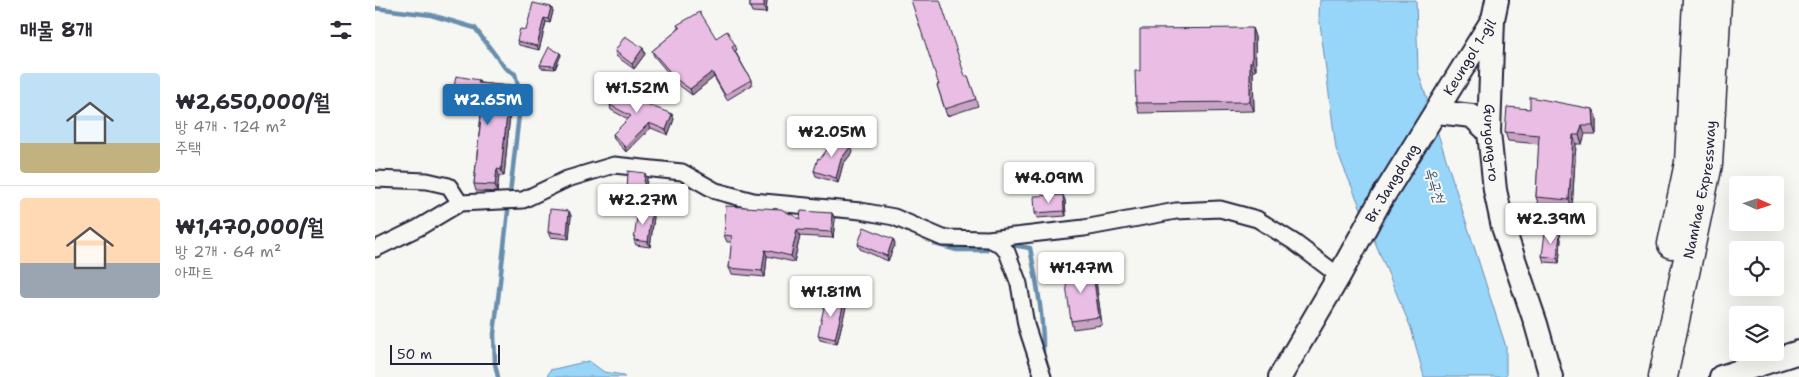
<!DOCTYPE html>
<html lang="ko">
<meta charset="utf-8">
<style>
:root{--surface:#fff;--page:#f7f7f7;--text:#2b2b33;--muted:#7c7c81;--line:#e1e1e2;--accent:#1f6fb2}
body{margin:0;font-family:"Shantell Sans","Poor Story",sans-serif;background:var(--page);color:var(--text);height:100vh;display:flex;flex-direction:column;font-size:19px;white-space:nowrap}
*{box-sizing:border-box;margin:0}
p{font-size:16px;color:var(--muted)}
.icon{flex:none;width:28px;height:28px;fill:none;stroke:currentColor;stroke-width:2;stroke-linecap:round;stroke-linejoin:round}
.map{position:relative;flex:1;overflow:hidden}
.drawer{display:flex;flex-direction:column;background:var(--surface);width:375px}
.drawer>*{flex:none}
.needle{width:32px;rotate:93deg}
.fabs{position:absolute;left:1354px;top:176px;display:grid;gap:10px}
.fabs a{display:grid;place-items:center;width:55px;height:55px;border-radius:5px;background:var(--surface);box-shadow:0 5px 20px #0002;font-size:25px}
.scale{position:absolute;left:15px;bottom:12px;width:110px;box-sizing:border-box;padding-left:5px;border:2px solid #22223b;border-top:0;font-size:14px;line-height:18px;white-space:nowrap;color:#22223b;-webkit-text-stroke:4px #f6f6f2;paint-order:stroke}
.price{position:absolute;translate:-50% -42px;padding:0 11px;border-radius:5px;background:#fff;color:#222;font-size:16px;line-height:32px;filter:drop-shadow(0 1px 2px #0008)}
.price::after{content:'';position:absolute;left:50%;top:30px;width:15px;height:11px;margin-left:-8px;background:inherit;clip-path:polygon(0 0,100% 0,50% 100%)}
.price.selected{background:var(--accent);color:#fff}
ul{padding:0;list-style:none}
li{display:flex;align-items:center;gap:15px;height:125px;padding:0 20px}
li+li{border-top:1px solid var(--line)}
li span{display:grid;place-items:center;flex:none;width:140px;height:100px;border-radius:5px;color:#555}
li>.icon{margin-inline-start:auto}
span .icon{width:60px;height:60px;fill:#fffc;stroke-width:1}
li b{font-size:21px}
h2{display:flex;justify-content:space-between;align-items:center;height:60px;padding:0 20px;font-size:21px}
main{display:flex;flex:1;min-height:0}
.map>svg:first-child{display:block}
.water{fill:#98d6f9;stroke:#698ead}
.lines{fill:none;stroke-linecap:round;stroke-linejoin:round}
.stream{stroke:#698ead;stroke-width:4.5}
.street-casing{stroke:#22223b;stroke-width:19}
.secondary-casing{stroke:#22223b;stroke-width:26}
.highway-casing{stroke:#22223b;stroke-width:31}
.street{stroke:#f6f6f2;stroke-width:15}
.secondary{stroke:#f6f6f2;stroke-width:22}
.highway{stroke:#f6f6f2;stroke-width:28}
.wall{fill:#c9a3c4;stroke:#22223b}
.shaded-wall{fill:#a485a0;stroke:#22223b}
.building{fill:#eabee4;stroke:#22223b}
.labels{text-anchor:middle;stroke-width:4;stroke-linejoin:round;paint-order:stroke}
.street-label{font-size:14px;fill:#22223b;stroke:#f6f6f2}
.water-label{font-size:15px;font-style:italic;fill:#455874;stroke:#f6f6f2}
</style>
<main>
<section class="drawer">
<h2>매물 8개<svg class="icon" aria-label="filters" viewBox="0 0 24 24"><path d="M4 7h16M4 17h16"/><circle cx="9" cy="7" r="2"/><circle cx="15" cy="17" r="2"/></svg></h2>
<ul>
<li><span style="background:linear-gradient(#bfe0f5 70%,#c2b280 0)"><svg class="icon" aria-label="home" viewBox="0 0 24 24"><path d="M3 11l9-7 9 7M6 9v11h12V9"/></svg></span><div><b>₩2,650,000/월</b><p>방 4개 · 124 m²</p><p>주택</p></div></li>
<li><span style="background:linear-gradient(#ffd9b3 65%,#9aa5b1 0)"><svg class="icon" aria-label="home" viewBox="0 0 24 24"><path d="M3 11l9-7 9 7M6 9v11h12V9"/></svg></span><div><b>₩1,470,000/월</b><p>방 2개 · 64 m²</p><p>아파트</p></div></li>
</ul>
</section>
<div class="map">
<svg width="1424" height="377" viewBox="0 0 1424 377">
<rect width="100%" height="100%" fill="#f6f6f2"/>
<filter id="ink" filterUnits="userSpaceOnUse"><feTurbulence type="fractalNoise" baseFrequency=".02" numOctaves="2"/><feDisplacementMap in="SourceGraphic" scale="10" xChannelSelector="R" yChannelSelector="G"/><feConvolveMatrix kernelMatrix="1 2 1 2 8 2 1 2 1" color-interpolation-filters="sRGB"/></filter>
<g filter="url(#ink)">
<path class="water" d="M945,0H1041L1043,71L1131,347V377H1049L1036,328L961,149L944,15Z
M214,361L229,372L248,375L250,377H172L175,370Z"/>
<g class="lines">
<path class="stream" d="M0,8L56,15L100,28L130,68L140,74L146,97L119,334L120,364L123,377
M560,244L582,250H611
M638,245L655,248C662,284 669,319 668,355"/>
<defs>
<path id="street" d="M0,179L52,181L74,186L85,203
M613,239L625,244L632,252L644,284L651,325L668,377
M0,249L43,228L85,203L148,200L192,179L239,165L307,172L341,191L378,201L486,211L519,217L568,238L613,239L709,228L801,211L845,209L882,219L919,242L964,276"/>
<g id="secondary">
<path id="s1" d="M1118,19L1114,132L1120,190L1128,227L1161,324L1176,377"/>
<path d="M1062,112L1097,116L1114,132"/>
<path id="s2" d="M905,377L964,276L1004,203L1118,19L1122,0"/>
<path d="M1346,377L1424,352"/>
</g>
<g id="highway">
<path d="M1297,244L1314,163L1322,0"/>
<path id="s3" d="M1288,377L1333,164L1342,0"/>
</g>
</defs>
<use href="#street" class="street-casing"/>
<use href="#secondary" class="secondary-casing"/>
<use href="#highway" class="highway-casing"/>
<use href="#street" class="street"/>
<use href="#secondary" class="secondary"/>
<use href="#highway" class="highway"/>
</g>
<path class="wall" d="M375,0H392L391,13L377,12L375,7Z
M176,7L178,11L175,23L171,22L164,50L144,45L142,41L151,30Z
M302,25L360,45L362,50L360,51L376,80L377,85L352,100L339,77L317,95L296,79L294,74L279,56L277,51L304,29Z
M877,28L880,37L881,71H878L879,111L764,113L761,103L765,71Z
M268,48L270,54L259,69L241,56L240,51Z
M185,53L186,55L180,69L166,68L165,65Z
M593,76L603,106L572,116L562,85Z
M104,80L105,83L135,86L137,93L129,176H124L122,192L101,191L99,184L107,104L80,99L78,92Z
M275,91L277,96L271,104L299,119L293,135L276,128L251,152L239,139L238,134L253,119L236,110L235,105L253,94Z
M1155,109H1217L1221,117V134H1210L1207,144H1201L1197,209L1164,206L1161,197L1164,144L1133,141L1130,132Z
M476,146L478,152L468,164L463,183L441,176L439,171L445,159Z
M272,178L270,199L253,198L252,193Z
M690,200L691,216L662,218L660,213Z
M194,211L196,216L194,239L175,237L173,232Z
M457,213L460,219L458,238L425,236L419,262L392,256L390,277L357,274L354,268L357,242H352L349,235L425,219Z
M279,217L275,247L261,245L259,240Z
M1185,234L1186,240L1184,263L1169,262L1167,256Z
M483,244H520L513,261L485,249Z
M720,274L727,325L698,329L696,321Z
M471,307L462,344L445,340L443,335Z"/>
<path class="shaded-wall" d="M389,0H392L391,13L389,7Z
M176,7L178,11L175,23L173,19Z
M169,18L171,22L164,50L162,46Z
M877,28L880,37L881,71L877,62Z
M268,48L270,54L259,69L257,64Z
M185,53L186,55L180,69L179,66Z
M875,62L878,71L879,111L875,102Z
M337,72L339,77L317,95L315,89Z
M135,86L137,93L129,176L126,170Z
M275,91L277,96L268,107L266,102Z
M1217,109L1221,117V134L1218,125Z
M297,114L299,119L293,135L291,130Z
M274,123L276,128L251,152L250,147Z
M1207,125L1210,134L1207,144L1204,135Z
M1198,135L1201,144L1197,209L1194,200Z
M476,146L478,152L468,164L463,183L461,178L466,159Z
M122,169L124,176L122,192L120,185Z
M270,173L272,178L270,199L268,194Z
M688,195L690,200L691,216L689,211Z
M194,211L196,216L194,239L192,234Z
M277,211L279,217L275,247L273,242Z
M457,213L460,219L458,238L456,232Z
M422,230L425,236L419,262L416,256Z
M1185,234L1186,240L1184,263L1182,258Z
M518,239L520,244L513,261L512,256Z
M390,250L392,256L390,277L387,271Z
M717,266L720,274L727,325L724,317Z
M469,302L471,307L462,344L460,339Z"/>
<path class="building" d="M375,0H389V7H375Z
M536,0H565L590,76H593L601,99L570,109L562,85H564Z
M158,3L176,7L173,19L169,18L162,46L142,41L145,29L151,30Z
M325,12L341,38L352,31L360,45L357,47L376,80L350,95L337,72L315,89L294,74L295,72L277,51L305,28L302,25Z
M877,28V62H875V102L761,103L760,71H765V29Z
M250,36L268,48L257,64L240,51Z
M174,47L185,53L179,66L165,65Z
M81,76L104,80L103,83L135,86L126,170L122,169L120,185L99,184L108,98L78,92Z
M263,82L275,91L266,102L297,114L291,130L274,123L250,147L238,134L256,116L235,105L243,89L253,94Z
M1155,97L1217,109L1218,125H1207L1204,135H1198L1194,200L1161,197L1164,135L1130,132L1132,107L1155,109Z
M462,136L476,146L466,159L461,178L439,171L443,158L445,159Z
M253,171L270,173L268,194L252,193Z
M688,195L689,211L660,213L659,196Z
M351,206L406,209L425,219L426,211L457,213L456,232L422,230L416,256L390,250L387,271L354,268L357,236L349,235Z
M175,209L194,211L192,234L173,232Z
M263,209L277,211L273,242L259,240Z
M489,227L518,239L512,256L483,244Z
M1170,233L1185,234L1182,258L1167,256Z
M717,266L724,317L696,321L689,270Z
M451,298L469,302L460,339L443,335Z"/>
</g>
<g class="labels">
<g class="street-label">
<text dy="5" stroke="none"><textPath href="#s2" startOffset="372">Keungol 1-gil</textPath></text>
<text dy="5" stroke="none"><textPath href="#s1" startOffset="124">Guryong-ro</textPath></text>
<text dy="5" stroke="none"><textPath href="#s2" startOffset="224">Br. Jangdong</textPath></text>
<text dy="5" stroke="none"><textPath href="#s3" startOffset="191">Namhae Expressway</textPath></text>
</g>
<g class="water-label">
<text transform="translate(1060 185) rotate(74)" y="5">옥곡천</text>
</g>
</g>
</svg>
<div class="fabs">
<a><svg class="needle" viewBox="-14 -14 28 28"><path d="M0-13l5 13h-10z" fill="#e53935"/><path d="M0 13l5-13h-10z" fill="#7c7c81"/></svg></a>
<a><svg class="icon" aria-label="locate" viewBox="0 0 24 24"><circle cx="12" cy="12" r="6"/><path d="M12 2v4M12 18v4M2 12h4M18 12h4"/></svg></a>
<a><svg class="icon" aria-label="layers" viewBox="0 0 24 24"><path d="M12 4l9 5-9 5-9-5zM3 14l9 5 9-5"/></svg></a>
</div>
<div class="scale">50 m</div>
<b class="price" style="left:262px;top:114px">₩1.52M</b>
<b class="price selected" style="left:113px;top:126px">₩2.65M</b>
<b class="price" style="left:457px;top:158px">₩2.05M</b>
<b class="price" style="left:674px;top:204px">₩4.09M</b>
<b class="price" style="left:268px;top:226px">₩2.27M</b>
<b class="price" style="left:1176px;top:245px">₩2.39M</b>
<b class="price" style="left:706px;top:294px">₩1.47M</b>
<b class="price" style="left:456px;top:318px">₩1.81M</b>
</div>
</main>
